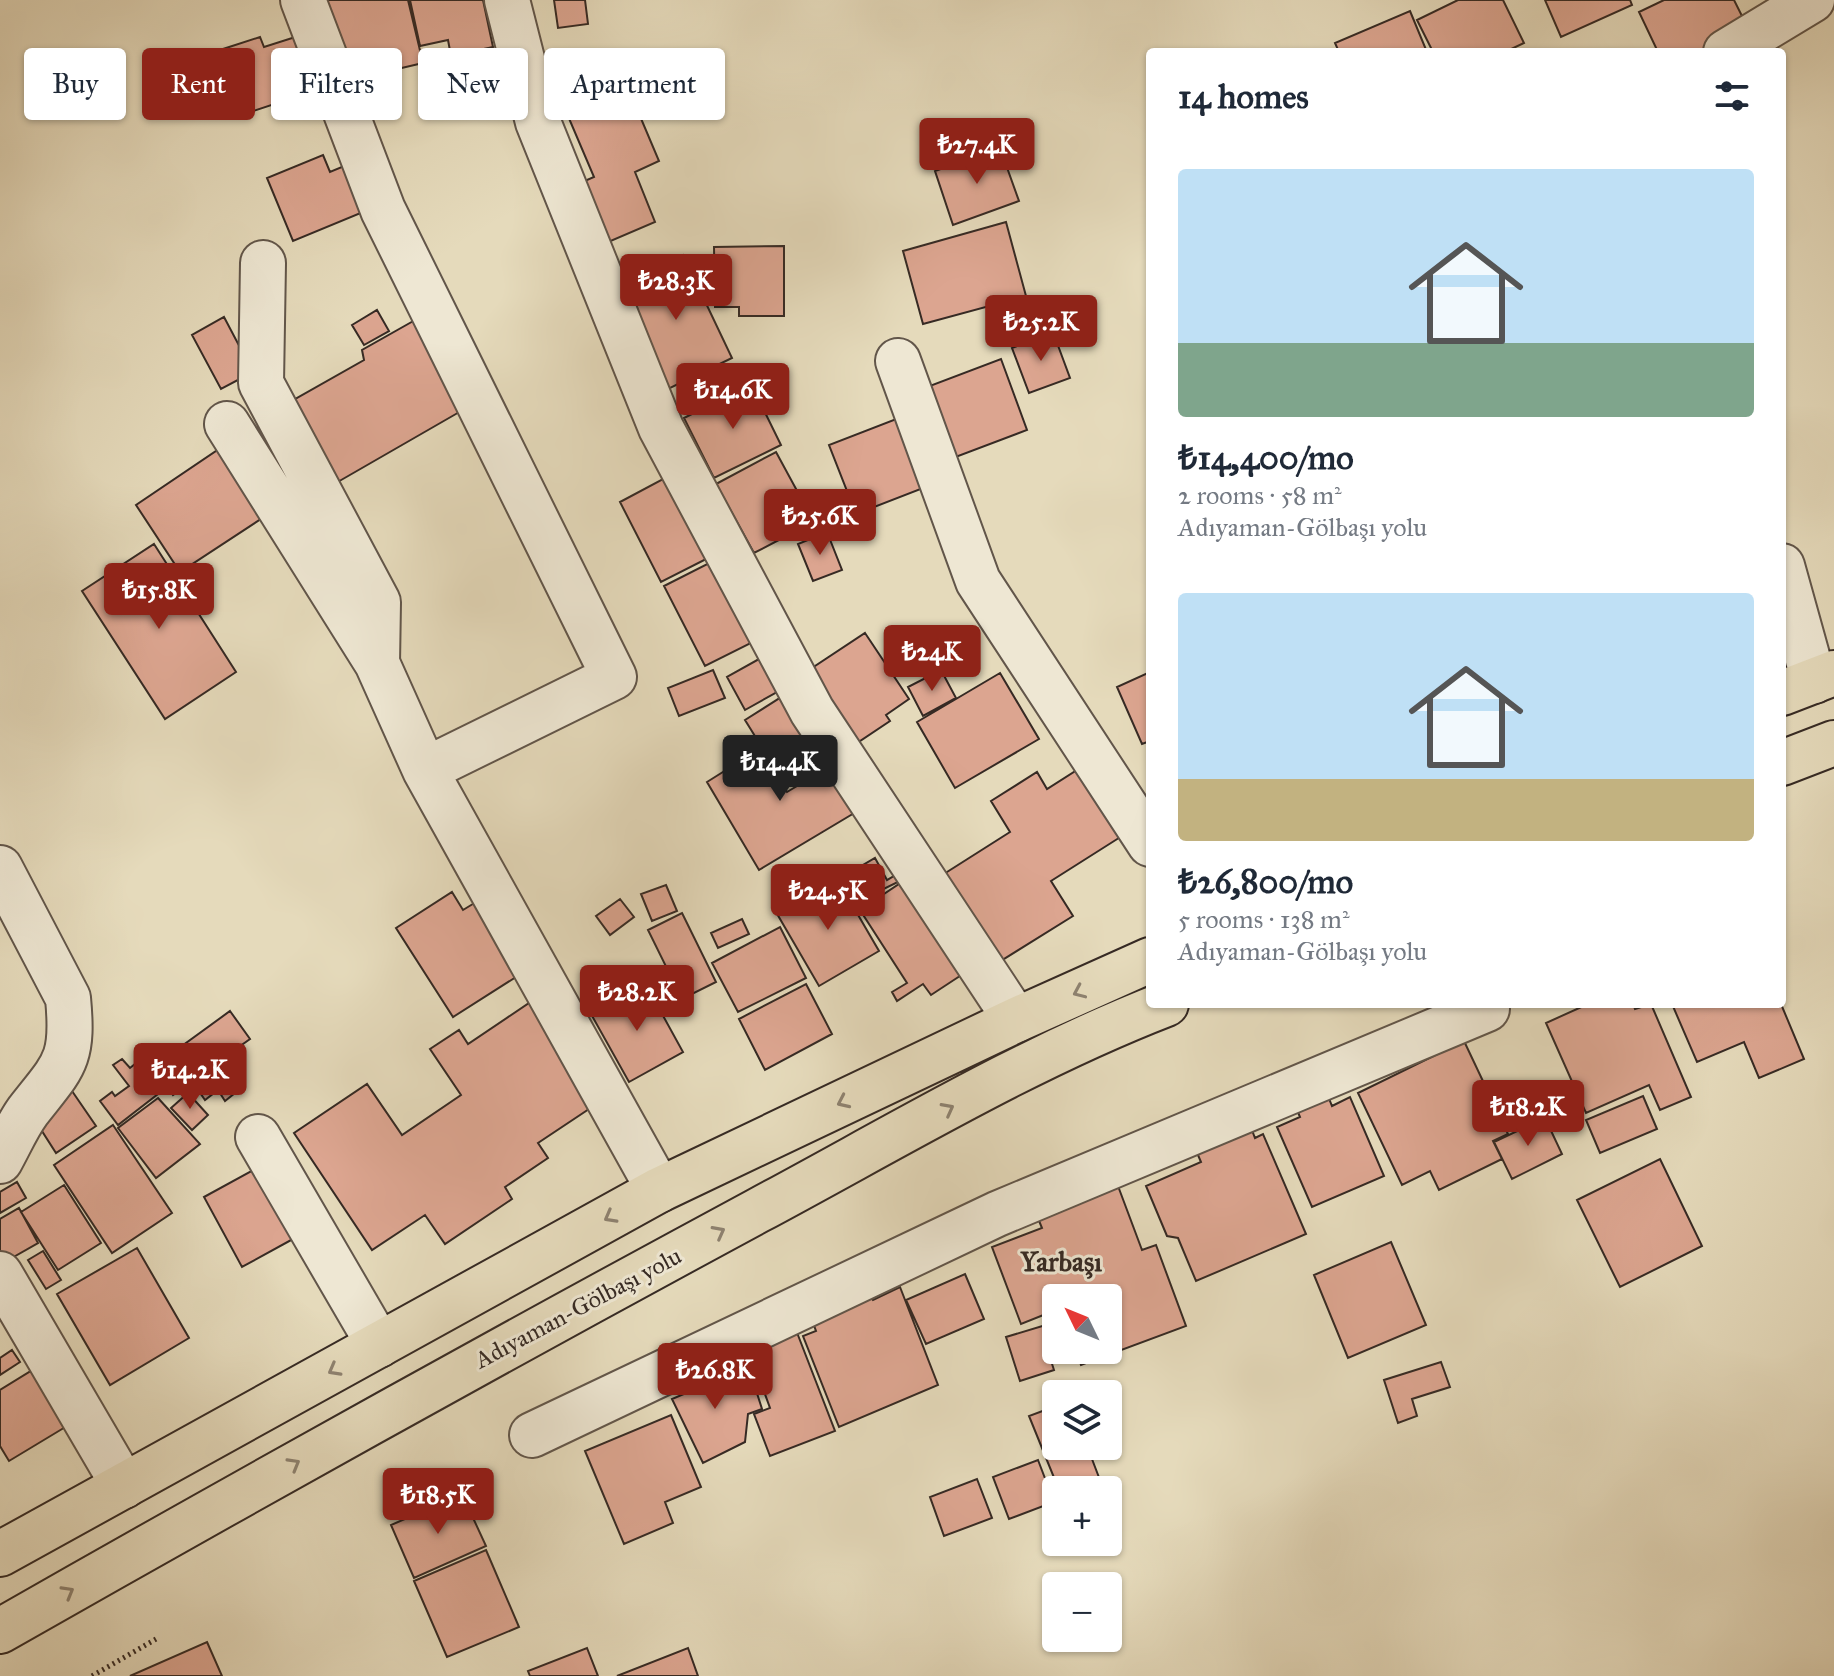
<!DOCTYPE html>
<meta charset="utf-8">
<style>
:root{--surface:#fff;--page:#f2f2f3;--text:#1f2937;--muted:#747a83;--accent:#8f2418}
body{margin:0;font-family:"IM FELL Great Primer",serif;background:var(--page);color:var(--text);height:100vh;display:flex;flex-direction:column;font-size:30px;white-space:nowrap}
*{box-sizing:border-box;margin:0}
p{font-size:26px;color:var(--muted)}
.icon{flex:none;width:44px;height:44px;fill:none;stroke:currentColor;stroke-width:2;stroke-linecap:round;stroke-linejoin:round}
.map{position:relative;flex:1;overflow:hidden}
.panel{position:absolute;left:1146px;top:48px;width:640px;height:960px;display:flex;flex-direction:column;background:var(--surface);border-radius:8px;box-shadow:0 2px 6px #0004}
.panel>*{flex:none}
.hud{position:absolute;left:24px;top:48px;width:760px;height:72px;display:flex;gap:16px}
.needle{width:52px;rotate:313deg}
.buttons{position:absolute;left:1042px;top:1284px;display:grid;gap:16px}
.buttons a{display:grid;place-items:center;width:80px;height:80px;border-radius:8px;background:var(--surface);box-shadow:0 2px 6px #0004;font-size:40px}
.price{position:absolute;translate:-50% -68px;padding:0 18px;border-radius:8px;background:var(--accent);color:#fff;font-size:26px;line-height:52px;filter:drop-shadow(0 2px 4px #0008)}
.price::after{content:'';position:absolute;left:50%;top:48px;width:24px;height:18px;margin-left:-12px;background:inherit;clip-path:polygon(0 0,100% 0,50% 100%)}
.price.on{background:#222;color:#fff}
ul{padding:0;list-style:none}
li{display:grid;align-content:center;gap:16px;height:424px;padding:0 32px}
li span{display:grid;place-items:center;height:248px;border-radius:8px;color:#555}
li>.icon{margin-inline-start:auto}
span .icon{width:144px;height:144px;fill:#fffc;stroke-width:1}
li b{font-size:34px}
h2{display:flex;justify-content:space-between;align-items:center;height:96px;padding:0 32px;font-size:34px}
.pill{padding:0 28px;border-radius:8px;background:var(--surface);box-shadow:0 2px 6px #0004;font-size:28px;line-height:72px}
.pill.on{background:var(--accent);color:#fff}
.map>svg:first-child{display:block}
.building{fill:#dca590;stroke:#362a24;stroke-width:2}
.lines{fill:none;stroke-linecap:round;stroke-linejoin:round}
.minor-casing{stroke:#62564a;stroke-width:48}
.highway-casing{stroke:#362a24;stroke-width:48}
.path{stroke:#362a24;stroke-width:5;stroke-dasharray:2 4;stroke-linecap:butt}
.minor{stroke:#eee7d3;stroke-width:44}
.highway{stroke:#e5dabb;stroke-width:44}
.oneway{stroke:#8e8270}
.labels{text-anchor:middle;stroke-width:6;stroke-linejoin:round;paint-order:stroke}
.street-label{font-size:24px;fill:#362a24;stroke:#eee7d3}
.quarter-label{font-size:28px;font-weight:bold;fill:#362a24;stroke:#eee7d3}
</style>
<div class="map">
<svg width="1834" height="1676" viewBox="0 0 1834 1676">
<rect width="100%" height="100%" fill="#e5dabb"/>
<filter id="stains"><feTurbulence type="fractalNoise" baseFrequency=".0025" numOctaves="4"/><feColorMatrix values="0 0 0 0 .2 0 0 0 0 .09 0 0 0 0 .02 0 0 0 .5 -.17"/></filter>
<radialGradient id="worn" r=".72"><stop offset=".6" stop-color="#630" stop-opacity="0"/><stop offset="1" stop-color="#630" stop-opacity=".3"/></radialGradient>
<path class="building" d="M327,0H408L423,63L346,81Z
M410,0H483L493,47L451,56L448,40L420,46Z
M554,0H585L588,24L558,28Z
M1458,0H1503L1524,43L1505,52H1433L1417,20Z
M1545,0H1630L1632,5L1561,37Z
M1664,0H1734L1751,34L1715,52H1658L1639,12Z
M1410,11L1427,52H1339L1335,43Z
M311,32L329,86L241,115L220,50L260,37L264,47Z
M579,73L583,89L559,95L555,80Z
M623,76L659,161L635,172L655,222L606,243L580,183L594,177L562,102Z
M1000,148L1019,201L953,225L935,171Z
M323,155L330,172L349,164L368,210L293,241L267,178Z
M1006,222L1026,296L923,324L903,251Z
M784,246V316H739V307H715L714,247Z
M683,255L732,358L668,389L619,287Z
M377,310L389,331L364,345L352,325Z
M424,315L475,403L329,487L283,406L364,360L362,350Z
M224,317L253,372L221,389L192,335Z
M1053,332L1070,378L1029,393L1012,348Z
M1001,359L1027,430L953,458L927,387Z
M751,384L781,445L714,478L684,418Z
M904,416L931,485L856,514L829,445Z
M222,447L267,515L180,572L136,505Z
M776,452L808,511L790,520L796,531L754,553L716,484Z
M678,471L720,552L661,582L620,502Z
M827,532L842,570L813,581L798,544Z
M154,544L236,672L165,719L82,591Z
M723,556L763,637L705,666L664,586Z
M865,633L909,699L886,715L890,721L857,743L809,670Z
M768,654L786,687L745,710L727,677Z
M713,670L725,698L679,716L668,688Z
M941,670L956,698L923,716L908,687Z
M1150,672V741L1142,744L1117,687Z
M1000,673L1039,739L955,788L917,722Z
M794,689L830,748L781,778L745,720Z
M754,736L787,792L839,761L866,806L759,870L707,782L734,765L726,752Z
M1088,763L1122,836L1051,881L1073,916L991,967L936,879L1010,832L991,801L1037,772L1047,789Z
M875,858L887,880L899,873L902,880L853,904L839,879Z
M836,877L879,951L819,986L776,912Z
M908,878L969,970L931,995L923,984L897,1001L892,992L907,983L860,910Z
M666,885L677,911L652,921L641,894Z
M452,892L463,910L481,899L527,970L453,1017L396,928Z
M620,899L634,917L610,935L596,916Z
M682,913L716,982L682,999L648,930Z
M742,919L749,934L718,948L711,933Z
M780,927L806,978L738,1012L712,963Z
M645,983L683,1052L629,1082L591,1014Z
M806,984L832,1034L765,1070L739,1019Z
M535,999L572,1054L562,1061L592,1107L538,1143L548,1158L505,1187L512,1199L445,1244L425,1215L372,1250L294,1133L367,1084L402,1135L461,1095L430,1049L459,1030L468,1044Z
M1588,1004H1633L1635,1009L1651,1004L1691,1097L1660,1110L1649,1085L1586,1113L1546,1023Z
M1672,1004H1781L1804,1059L1759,1078L1744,1042L1697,1062Z
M230,1011L250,1039L229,1054L244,1074L230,1085L235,1093L225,1101L218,1090L205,1100L192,1081L173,1095L153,1067Z
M1464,1041L1508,1134L1493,1141L1502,1159L1439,1190L1430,1171L1402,1185L1358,1093Z
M122,1059L130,1068L135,1064L158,1094L118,1125L100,1101L112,1092L115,1096L129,1086L113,1065Z
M72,1091L96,1126L56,1153L33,1117Z
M188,1093L208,1115L192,1130L171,1108Z
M1328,1096L1332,1106L1350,1097L1384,1176L1312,1207L1277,1127L1300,1117L1297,1110Z
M1643,1096L1657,1129L1600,1153L1586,1120Z
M158,1098L200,1144L156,1178L118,1128Z
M1545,1118L1562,1154L1512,1179L1494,1142Z
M113,1125L172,1213L112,1253L54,1165Z
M1250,1125L1255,1138L1263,1134L1306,1234L1196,1281L1178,1238L1167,1236L1146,1186L1201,1162L1195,1148Z
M1660,1159L1702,1246L1620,1287L1577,1200Z
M255,1169L293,1239L242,1267L204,1197Z
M17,1182L26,1198L0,1213V1192Z
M64,1185L101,1243L58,1270L21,1212Z
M1118,1186L1142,1250L1156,1245L1186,1326L1081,1365L1076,1350H1108V1298H1056V1310L1021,1324L992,1247L1042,1228L1037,1216Z
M19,1208L38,1243L3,1263L0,1258V1219Z
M1391,1242L1426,1325L1348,1358L1314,1275Z
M137,1248L189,1338L110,1385L57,1294Z
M43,1251L61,1280L46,1289L28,1260Z
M965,1274L984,1319L926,1344L906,1300Z
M900,1287L938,1385L839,1427L803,1336L816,1331L810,1315L867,1292L873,1300Z
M1049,1324L1055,1343L1046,1345L1054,1370L1020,1381L1006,1337Z
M796,1330L835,1431L770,1456L754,1414L770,1408L758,1375L740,1382L729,1356Z
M12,1350L20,1362L0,1375V1358Z
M717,1362L740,1389L754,1384L762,1409L748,1414L745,1442L703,1463L672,1399L684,1394L678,1381Z
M1441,1362L1450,1387L1412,1399L1417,1416L1398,1423L1384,1380Z
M39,1366L72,1423L9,1461L0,1446V1390Z
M1056,1406V1446H1087L1103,1488L1059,1490L1029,1416Z
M671,1415L701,1487L665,1502L673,1523L624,1544L585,1451Z
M1038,1460L1054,1502L1009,1519L993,1477Z
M977,1479L992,1518L944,1536L930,1497Z
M462,1494L486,1546L414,1578L391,1525Z
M486,1550L519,1627L447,1657L414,1581Z
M207,1642L222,1676H130Z
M587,1648L598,1676H530L528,1671Z
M688,1648L698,1676H617Z"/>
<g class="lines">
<defs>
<path id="minor" d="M303,0L383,210L614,677L425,770
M507,0L538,122L661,428L812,711L1016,1020
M1726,52L1812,0
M263,263L261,383L378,602L377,663
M898,361L978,581L1150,844
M227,424L377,663L425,770L659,1190
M1782,566L1814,681
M0,868L68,998C74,1061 64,1065 28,1111C17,1126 9,1145 0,1161
M258,1137L379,1345
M0,1274L124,1486
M532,1435L997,1214L1487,1009"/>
<path id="highway" d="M1782,693L1834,673
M1782,763L1834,743
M0,1554L659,1190L1016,1020L1150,960
M0,1631C251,1488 503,1348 757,1211C892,1139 1024,1059 1166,1004"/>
</defs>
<use href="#minor" class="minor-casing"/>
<use href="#highway" class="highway-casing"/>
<path class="path" d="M92,1676L156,1639"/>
<use href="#minor" class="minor"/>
<use href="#highway" class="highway"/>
</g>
<defs><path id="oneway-chevron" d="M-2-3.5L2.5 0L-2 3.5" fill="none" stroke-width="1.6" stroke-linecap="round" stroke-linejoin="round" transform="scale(2)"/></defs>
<g class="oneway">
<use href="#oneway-chevron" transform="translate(1079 992) rotate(156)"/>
<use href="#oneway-chevron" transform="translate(843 1102) rotate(155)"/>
<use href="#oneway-chevron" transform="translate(948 1109) rotate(-28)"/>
<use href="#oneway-chevron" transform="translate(610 1217) rotate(151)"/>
<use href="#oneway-chevron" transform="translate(719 1232) rotate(-28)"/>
<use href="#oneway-chevron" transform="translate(334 1370) rotate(151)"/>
<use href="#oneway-chevron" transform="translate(294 1464) rotate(-30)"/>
<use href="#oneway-chevron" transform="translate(68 1592) rotate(-30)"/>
</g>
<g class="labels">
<g class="street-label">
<text transform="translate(578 1308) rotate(-28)" y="8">Adıyaman-Gölbaşı yolu</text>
</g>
<g class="quarter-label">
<text x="1061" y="1271">Yarbaşı</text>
</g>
</g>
<rect width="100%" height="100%" filter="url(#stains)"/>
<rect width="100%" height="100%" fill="url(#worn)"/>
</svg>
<div class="buttons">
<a><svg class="needle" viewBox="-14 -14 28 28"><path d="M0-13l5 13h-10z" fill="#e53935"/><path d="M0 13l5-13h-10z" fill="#747a83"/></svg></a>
<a><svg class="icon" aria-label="layers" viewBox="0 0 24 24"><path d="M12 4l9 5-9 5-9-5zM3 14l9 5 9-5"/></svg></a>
<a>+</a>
<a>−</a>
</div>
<b class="price" style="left:977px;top:186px">₺27.4K</b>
<b class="price" style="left:676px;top:322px">₺28.3K</b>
<b class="price" style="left:1041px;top:363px">₺25.2K</b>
<b class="price" style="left:733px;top:431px">₺14.6K</b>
<b class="price" style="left:820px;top:557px">₺25.6K</b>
<b class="price" style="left:159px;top:631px">₺15.8K</b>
<b class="price" style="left:932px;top:693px">₺24K</b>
<b class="price on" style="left:780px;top:803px">₺14.4K</b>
<b class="price" style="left:828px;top:932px">₺24.5K</b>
<b class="price" style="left:637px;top:1033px">₺28.2K</b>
<b class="price" style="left:190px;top:1111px">₺14.2K</b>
<b class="price" style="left:1528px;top:1148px">₺18.2K</b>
<b class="price" style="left:715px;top:1411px">₺26.8K</b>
<b class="price" style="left:438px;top:1536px">₺18.5K</b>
<div class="hud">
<a class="pill">Buy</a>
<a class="pill on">Rent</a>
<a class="pill">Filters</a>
<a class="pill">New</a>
<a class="pill">Apartment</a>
</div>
<section class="panel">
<h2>14 homes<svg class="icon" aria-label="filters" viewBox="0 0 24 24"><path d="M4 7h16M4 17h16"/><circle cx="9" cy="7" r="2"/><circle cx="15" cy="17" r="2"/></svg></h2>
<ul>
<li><span style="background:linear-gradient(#bfe0f5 70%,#7fa58c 0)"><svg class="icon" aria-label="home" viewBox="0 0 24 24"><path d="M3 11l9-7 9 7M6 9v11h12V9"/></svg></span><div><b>₺14,400/mo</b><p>2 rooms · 58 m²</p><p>Adıyaman-Gölbaşı yolu</p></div></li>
<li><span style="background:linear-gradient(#bfe0f5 75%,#c2b280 0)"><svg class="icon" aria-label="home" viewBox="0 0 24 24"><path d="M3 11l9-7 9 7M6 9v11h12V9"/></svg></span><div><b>₺26,800/mo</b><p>5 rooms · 138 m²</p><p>Adıyaman-Gölbaşı yolu</p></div></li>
</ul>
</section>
</div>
